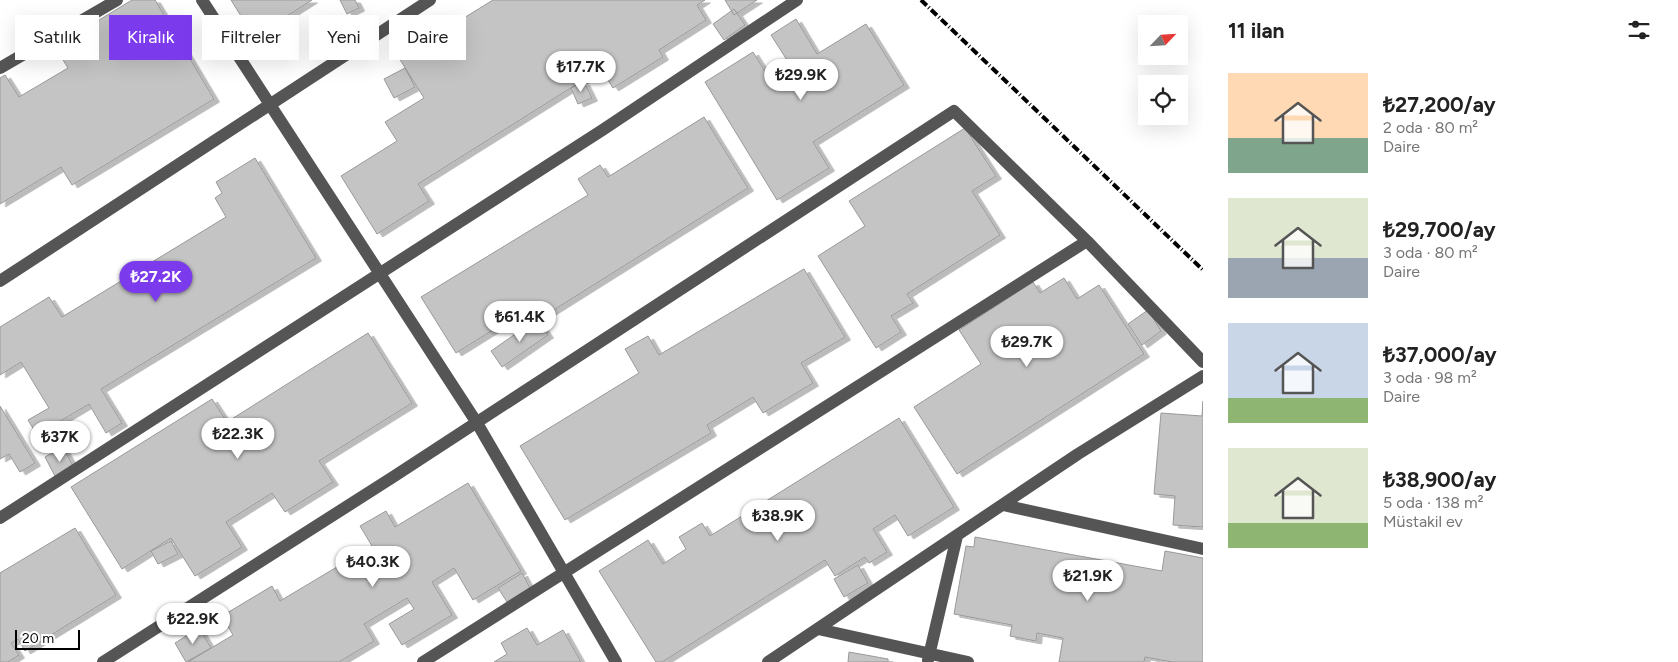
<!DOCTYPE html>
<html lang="tr">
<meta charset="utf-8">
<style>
:root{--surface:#fff;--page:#f2f2f2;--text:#222;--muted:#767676;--accent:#7c3aed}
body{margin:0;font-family:Figtree,sans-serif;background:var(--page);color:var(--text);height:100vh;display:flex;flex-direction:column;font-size:19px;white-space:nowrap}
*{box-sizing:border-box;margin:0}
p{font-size:16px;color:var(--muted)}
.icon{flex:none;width:28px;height:28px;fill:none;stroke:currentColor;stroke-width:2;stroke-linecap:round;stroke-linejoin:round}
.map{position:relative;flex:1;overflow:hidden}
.drawer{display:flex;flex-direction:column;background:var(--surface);width:475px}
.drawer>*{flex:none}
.top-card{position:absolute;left:15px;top:15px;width:475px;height:45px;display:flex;gap:10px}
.needle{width:32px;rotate:65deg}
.controls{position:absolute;left:1138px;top:15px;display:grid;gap:10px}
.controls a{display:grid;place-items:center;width:50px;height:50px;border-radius:0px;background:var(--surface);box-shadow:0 5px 20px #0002;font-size:25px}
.scale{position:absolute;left:15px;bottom:12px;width:65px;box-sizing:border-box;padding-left:5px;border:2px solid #000;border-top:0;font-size:14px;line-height:18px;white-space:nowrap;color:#000;-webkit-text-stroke:4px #fff;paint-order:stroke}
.price{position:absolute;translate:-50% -42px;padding:0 11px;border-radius:18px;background:#fff;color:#222;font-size:16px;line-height:32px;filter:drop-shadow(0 1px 2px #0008)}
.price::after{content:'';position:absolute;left:50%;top:30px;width:15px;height:11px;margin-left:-8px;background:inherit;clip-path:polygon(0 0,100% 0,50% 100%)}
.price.selected{background:var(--accent);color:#fff}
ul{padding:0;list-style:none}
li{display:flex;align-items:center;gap:15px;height:125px;padding:0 25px}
li span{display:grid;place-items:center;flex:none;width:140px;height:100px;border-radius:0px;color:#555}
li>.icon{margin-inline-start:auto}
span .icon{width:60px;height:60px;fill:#fffc;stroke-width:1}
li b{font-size:21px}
h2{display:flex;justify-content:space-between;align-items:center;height:60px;padding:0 25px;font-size:21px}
.pill{padding:0 18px;border-radius:0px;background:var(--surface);box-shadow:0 5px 20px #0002;font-size:18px;line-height:45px}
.pill.selected{background:var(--accent);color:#fff}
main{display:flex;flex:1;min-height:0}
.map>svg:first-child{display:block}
.building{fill:#c4c4c4;stroke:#999;filter:url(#shadow)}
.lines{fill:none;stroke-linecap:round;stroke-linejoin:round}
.minor{stroke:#555;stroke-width:12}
.rail{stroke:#000;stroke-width:4;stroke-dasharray:8 2.5 1 2.5;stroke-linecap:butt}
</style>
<main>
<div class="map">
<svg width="1203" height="662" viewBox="0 0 1203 662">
<defs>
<filter id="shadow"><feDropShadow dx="5.5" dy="3" stdDeviation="0" flood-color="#0004"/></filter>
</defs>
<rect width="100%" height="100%" fill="#fff"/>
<path class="building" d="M132,0H155L214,99L72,185L61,167L0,204V78L5,75L19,97L68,68L55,47Z
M231,0H312L254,37Z
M340,0H355L359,8L347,14Z
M493,0H705L697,5L706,20L659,50L663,57L613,88L601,69L418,184L429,201L377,234L341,176L397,141L385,122L424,98L399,58Z
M725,0H757L734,15Z
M734,9L745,25L724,40L713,24Z
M796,19L817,54L866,24L904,85L813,142L829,168L777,200L705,82L753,52L771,81L792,68L771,35Z
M405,68L415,87L394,98L384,79Z
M584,82L592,98L578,104L571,88Z
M704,117L748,188L541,318L533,305L456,353L421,297L588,195L578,179L600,165L608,177Z
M965,128L996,176L972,191L1000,235L907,294L913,303L891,316L901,332L876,348L818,256L865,226L849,201Z
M255,158L316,258L101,389L122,423L106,433L89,404L37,435L28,420L49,408L21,362L0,375V327L49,297L62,317L226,217L215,198L222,193L216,182Z
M804,269L845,337L801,363L813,383L763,413L753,397L707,425L711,433L565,520L520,446L639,373L625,349L648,336L659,355Z
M1064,278L1077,299L1099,285L1144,354L957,474L914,407L981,364L959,330L1033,282L1040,293Z
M1148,310L1161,331L1142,345L1128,324Z
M537,319L548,335L502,367L491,351Z
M368,333L412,403L319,461L333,482L285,512L272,493L226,522L242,547L195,576L171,538L122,569L71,487L212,399L227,422Z
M1203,401V527L1173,525L1175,496L1154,494L1161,413L1202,416Z
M0,406L35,463L20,472L9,454L0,459Z
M899,418L954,507L908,536L895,515L873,529L887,552L869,563L865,557L835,576L825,560L662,662H656L599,571L648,540L663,564L686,549L679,537L702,523L710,536Z
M63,447L74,468L56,478L45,457Z
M468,483L521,571L473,600L454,568L432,582L452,615L402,645L389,624L414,609L407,598L364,624L374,641L339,662H188L233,635L222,616L272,586L280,601L372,546L360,526L386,511L395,527Z
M75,528L116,595L25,651L18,639L11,643L19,655L8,662H0V573Z
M975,537L1162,571L1165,551L1203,558V662H1172L1145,657L1144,662H1059L1063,638L1037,633L1036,641L1010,636L1012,625L954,614L966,546L974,547Z
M171,541L178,554L158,564L151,551Z
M858,565L868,583L844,597L834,579Z
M522,573L530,588L507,602L498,588Z
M199,628L211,648L186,662L175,643Z
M527,628L537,645L563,630L581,662H494L507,654L501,643Z
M849,652L888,659V662H848Z"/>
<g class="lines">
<path class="minor" d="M202,0L477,423L616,662
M0,68L117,0
M0,281L430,0
M1003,505L1203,549
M0,518L604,129L797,0
M818,629L968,662
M928,660L957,536
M103,662L393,477L954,111L1087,241L1203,362
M423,662L1087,241
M768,662L1078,454L1203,376"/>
<path class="rail" d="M921,0L1203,270"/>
</g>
</svg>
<div class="controls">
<a><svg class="needle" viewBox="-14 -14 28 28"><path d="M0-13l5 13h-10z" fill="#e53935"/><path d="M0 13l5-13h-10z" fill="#767676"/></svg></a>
<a><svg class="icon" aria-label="locate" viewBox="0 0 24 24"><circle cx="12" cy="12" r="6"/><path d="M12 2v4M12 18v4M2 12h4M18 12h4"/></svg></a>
</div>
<div class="scale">20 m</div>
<b class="price" style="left:581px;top:93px">₺17.7K</b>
<b class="price" style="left:801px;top:101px">₺29.9K</b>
<b class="price selected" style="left:156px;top:303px">₺27.2K</b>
<b class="price" style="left:520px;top:343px">₺61.4K</b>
<b class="price" style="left:1027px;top:368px">₺29.7K</b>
<b class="price" style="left:238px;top:460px">₺22.3K</b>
<b class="price" style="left:60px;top:463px">₺37K</b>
<b class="price" style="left:778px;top:542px">₺38.9K</b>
<b class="price" style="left:373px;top:588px">₺40.3K</b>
<b class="price" style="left:1088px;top:602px">₺21.9K</b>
<b class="price" style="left:193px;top:645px">₺22.9K</b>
<div class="top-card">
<a class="pill">Satılık</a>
<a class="pill selected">Kiralık</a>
<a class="pill">Filtreler</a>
<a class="pill">Yeni</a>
<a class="pill">Daire</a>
</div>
</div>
<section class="drawer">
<h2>11 ilan<svg class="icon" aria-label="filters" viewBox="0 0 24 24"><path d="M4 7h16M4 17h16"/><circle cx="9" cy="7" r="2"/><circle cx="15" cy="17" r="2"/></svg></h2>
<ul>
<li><span style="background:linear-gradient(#ffd9b3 65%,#7fa58c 0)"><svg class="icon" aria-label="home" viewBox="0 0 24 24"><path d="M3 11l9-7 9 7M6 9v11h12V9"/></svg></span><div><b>₺27,200/ay</b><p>2 oda · 80 m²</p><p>Daire</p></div></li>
<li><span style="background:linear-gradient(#dfe7d0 60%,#9aa5b1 0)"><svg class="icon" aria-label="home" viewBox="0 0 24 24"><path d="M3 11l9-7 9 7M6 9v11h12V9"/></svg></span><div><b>₺29,700/ay</b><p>3 oda · 80 m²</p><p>Daire</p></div></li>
<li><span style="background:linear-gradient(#c9d6e8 75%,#8fb573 0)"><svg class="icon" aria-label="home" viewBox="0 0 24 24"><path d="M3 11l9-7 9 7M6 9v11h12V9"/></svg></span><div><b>₺37,000/ay</b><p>3 oda · 98 m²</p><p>Daire</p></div></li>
<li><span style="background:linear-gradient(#dfe7d0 75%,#8fb573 0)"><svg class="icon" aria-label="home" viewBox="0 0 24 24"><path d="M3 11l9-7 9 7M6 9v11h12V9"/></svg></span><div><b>₺38,900/ay</b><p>5 oda · 138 m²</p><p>Müstakil ev</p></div></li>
</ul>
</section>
</main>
